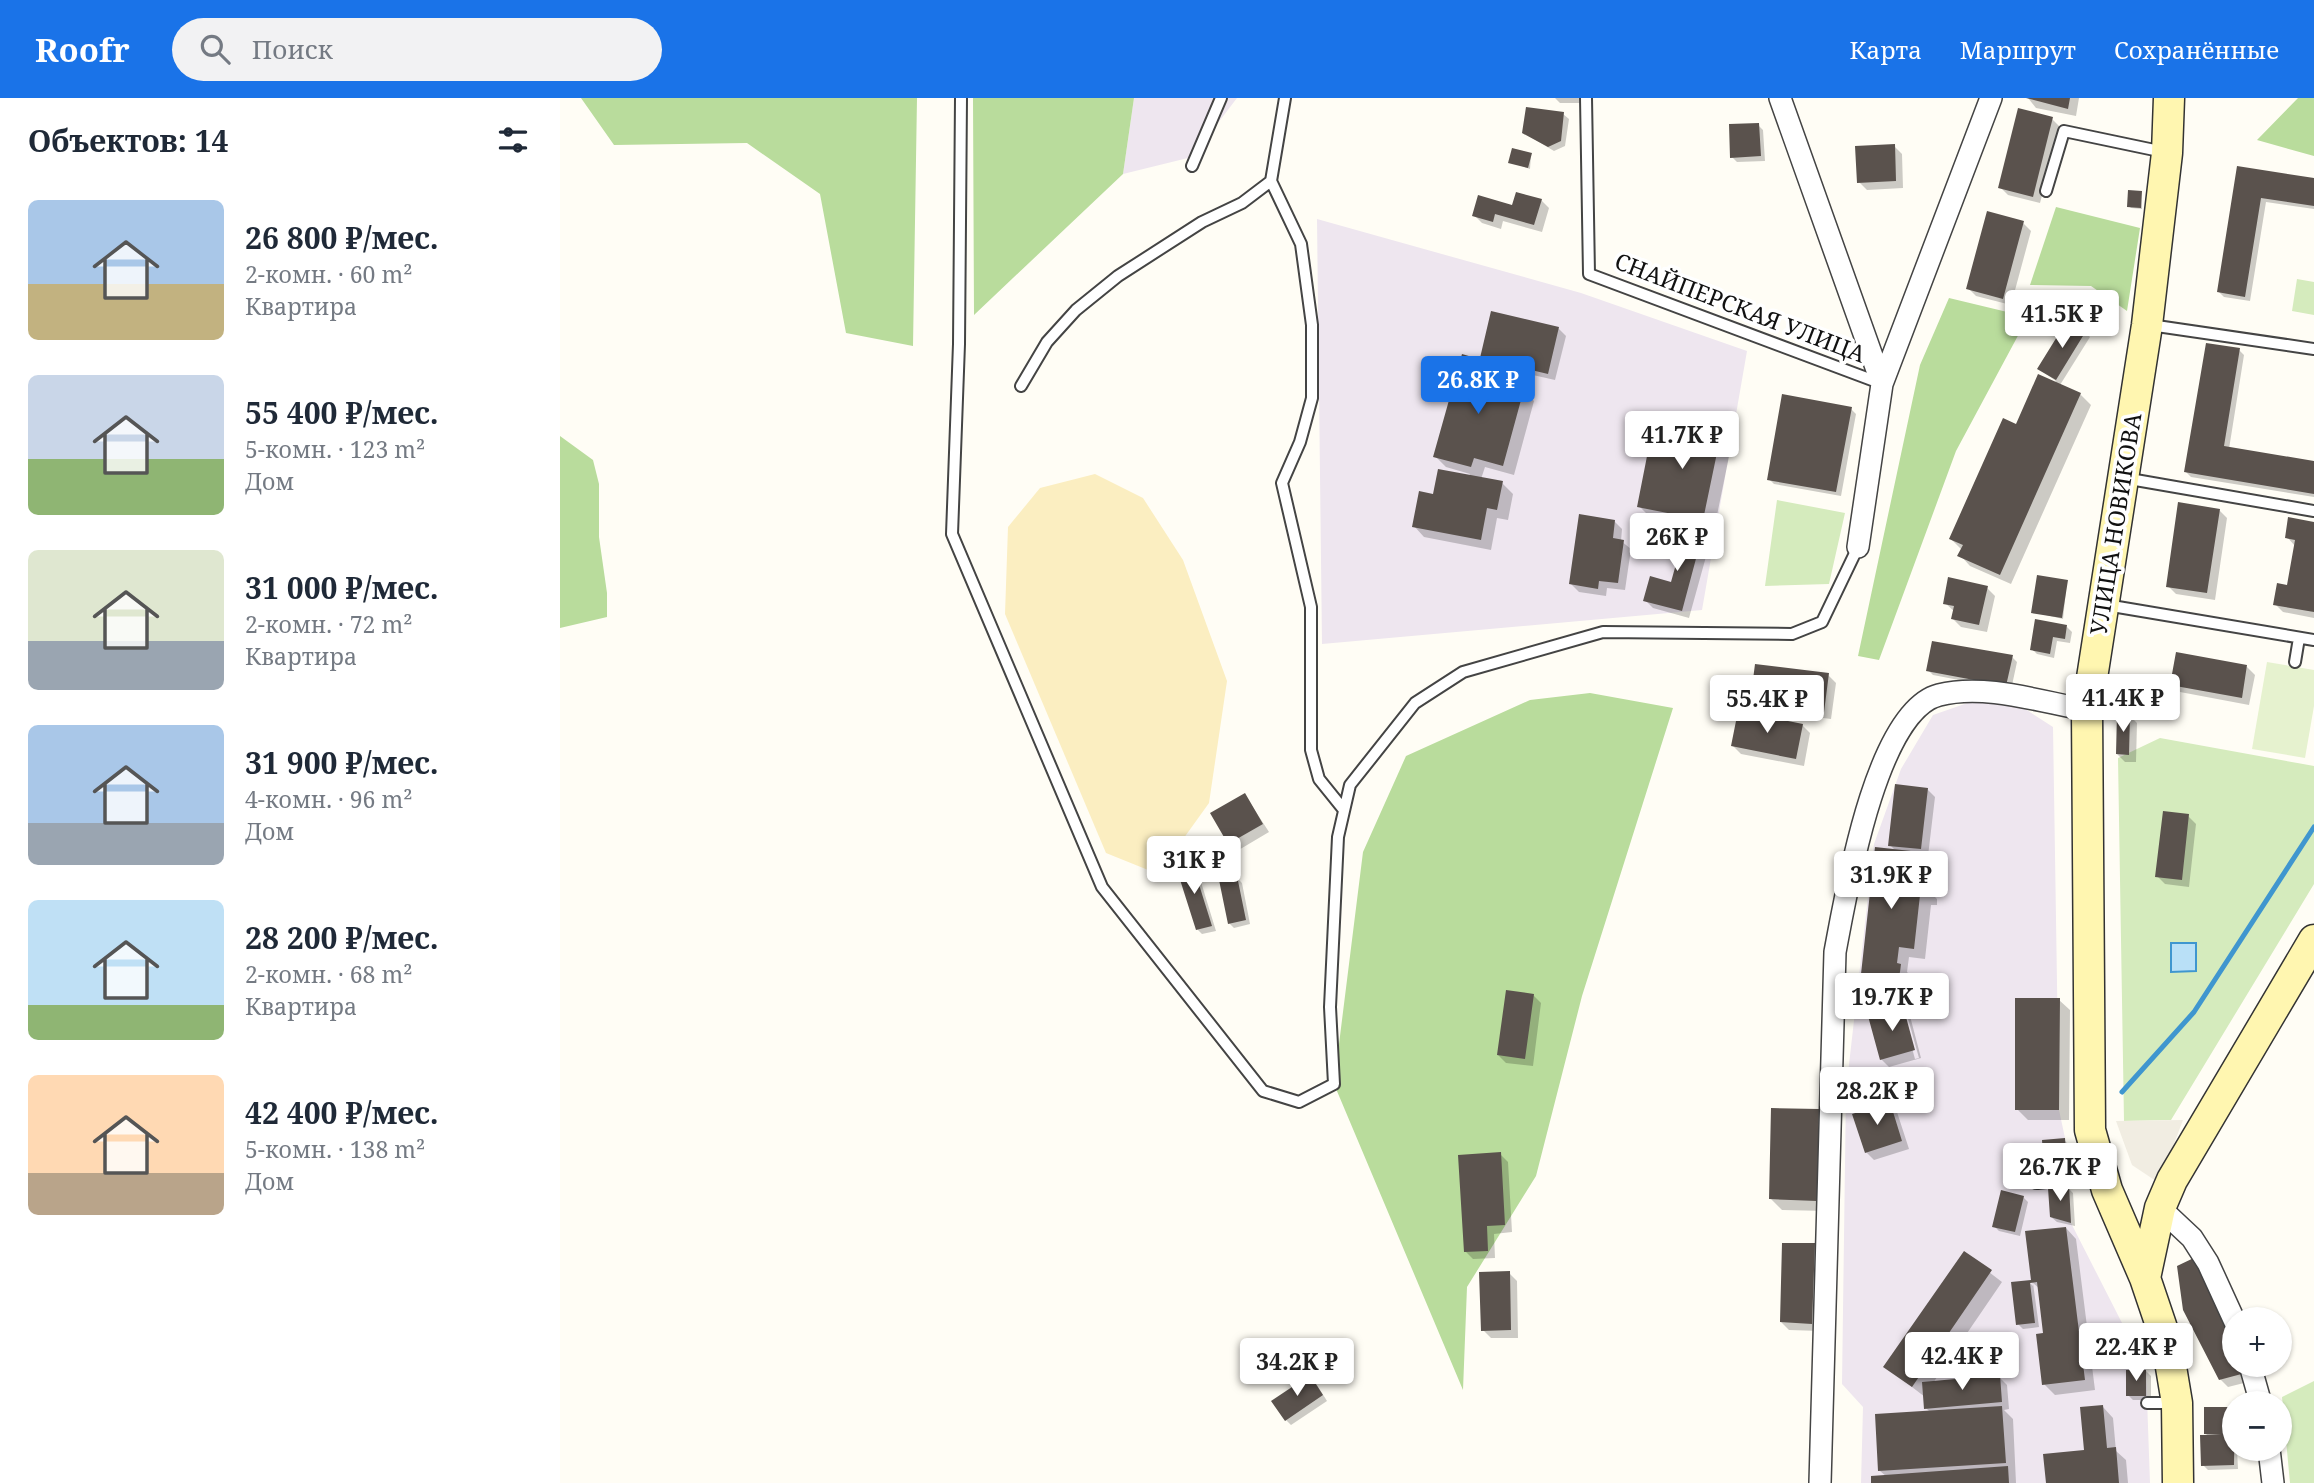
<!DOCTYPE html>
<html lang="ru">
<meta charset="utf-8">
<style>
:root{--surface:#fff;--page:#f2f2f3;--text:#1f2937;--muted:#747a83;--accent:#1a73e8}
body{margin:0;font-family:"Noto Serif",serif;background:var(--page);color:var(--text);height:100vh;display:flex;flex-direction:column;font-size:26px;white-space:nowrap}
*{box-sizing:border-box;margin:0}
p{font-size:23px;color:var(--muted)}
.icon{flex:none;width:38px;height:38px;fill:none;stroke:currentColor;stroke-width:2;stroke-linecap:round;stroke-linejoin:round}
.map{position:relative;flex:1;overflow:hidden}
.side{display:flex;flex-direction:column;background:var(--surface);width:560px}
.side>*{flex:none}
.buttons{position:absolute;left:1662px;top:1209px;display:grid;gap:14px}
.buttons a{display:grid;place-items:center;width:70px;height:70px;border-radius:50%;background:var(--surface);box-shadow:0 2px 5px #0004;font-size:35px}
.price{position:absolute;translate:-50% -60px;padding:0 16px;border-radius:7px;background:#fff;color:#222;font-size:23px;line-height:46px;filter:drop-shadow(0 2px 4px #0008)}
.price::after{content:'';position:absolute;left:50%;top:42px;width:21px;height:16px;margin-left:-10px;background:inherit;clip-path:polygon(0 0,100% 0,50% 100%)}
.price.on{background:var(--accent);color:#fff}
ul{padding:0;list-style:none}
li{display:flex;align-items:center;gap:21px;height:175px;padding:0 28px}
li span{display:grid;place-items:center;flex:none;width:196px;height:140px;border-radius:10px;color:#555}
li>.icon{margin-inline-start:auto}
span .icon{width:84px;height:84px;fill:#fffc;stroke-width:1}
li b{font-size:30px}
h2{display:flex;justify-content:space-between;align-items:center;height:84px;padding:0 28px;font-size:30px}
header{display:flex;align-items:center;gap:42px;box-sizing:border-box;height:98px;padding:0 35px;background:var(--accent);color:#fff}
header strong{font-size:33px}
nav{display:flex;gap:38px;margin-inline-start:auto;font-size:24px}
.search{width:490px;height:63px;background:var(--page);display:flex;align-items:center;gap:18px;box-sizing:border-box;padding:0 24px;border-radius:38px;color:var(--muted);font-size:26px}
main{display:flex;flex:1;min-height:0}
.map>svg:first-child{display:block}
.industrial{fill:#eee6ef}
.green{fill:#d5ebbd}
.forest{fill:#b9dc9c}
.sand{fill:#fbeec1}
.pitch{fill:#e6f2cf}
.plaza{fill:#f1ede2}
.water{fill:#b9e0f7;stroke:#3f96cf;stroke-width:2}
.shadow{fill:#0003;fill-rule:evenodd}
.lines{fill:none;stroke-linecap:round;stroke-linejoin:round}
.stream{stroke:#3f96cf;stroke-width:5}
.building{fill:#5a524d}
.service-casing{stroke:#444;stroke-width:14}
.minor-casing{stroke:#444;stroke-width:24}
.secondary-casing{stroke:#333;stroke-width:33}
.service{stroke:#fff;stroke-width:10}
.minor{stroke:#fff;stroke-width:21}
.secondary{stroke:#fff6b0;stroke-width:30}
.labels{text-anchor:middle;stroke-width:7;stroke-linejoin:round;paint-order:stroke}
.street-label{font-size:23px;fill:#111;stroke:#fff}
</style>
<header>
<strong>Roofr</strong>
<div class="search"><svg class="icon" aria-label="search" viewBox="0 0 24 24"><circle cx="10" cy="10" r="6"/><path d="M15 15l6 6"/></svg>Поиск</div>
<nav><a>Карта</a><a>Маршрут</a><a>Сохранённые</a></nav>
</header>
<main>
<section class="side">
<h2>Объектов: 14<svg class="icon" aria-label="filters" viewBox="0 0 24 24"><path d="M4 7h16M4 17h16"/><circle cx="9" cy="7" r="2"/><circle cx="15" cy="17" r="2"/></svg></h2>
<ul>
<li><span style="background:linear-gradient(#a9c7e8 60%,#c2b280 0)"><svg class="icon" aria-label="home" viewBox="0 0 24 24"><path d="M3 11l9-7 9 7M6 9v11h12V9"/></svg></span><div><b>26 800 ₽/мес.</b><p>2-комн. · 60 m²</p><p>Квартира</p></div></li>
<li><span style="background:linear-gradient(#c9d6e8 60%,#8fb573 0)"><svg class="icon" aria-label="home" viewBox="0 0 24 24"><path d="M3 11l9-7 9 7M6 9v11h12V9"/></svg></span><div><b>55 400 ₽/мес.</b><p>5-комн. · 123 m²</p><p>Дом</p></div></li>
<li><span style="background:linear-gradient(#dfe7d0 65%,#9aa5b1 0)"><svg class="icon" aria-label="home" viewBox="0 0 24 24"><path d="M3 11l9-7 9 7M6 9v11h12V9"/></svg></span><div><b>31 000 ₽/мес.</b><p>2-комн. · 72 m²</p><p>Квартира</p></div></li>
<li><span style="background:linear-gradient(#a9c7e8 70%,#9aa5b1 0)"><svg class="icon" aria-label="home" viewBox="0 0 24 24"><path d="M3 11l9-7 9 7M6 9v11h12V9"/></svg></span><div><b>31 900 ₽/мес.</b><p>4-комн. · 96 m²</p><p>Дом</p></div></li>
<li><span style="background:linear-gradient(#bfe0f5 75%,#8fb573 0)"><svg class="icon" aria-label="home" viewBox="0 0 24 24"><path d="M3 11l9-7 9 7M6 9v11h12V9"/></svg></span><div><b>28 200 ₽/мес.</b><p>2-комн. · 68 m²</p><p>Квартира</p></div></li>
<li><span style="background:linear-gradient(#ffd9b3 70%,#b9a48a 0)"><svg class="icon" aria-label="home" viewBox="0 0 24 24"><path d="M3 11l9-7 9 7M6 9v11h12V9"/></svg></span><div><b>42 400 ₽/мес.</b><p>5-комн. · 138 m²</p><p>Дом</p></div></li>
</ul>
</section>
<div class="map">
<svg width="1754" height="1385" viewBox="0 0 1754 1385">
<rect width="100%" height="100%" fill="#fffdf5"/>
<path class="industrial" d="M574,0H677L632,59L563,76Z
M757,121L1021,195L1187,253L1142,512L762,546Z
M1419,601L1462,609L1493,629L1499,1012L1505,1040L1511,1125L1586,1272L1590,1385H1301L1303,1309L1282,1286L1286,993L1314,746L1341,671L1373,617Z"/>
<path class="green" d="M1737,181L1754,184V217L1732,213Z
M1217,402L1285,415L1269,486L1205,488Z
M1600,640L1754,668V786L1611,1022L1564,1023L1558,660Z
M1754,1283V1385H1730L1722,1299Z"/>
<path class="forest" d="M21,0H357L353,248L286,235L260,96L187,45L54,47Z
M413,0H574L563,76L414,217Z
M1738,0H1754V58L1697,42Z
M1496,109L1580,130L1567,213L1531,188L1470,187Z
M1389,200L1468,219L1396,353L1319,562L1298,558L1360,267Z
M0,338L33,362L39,386V439L47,495V519L0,530Z
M1030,595L1113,610L1022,898L976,1078L907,1189L903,1292L774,986L803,754L846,658L970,602Z"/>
<path class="sand" d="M535,376L583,400L623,462L667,583L649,705L598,776L546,755L445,516L448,429L480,390Z"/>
<path class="pitch" d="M1707,564L1754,572V608L1745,660L1692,651Z"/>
<path class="plaza" d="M1623,1022L1599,1085L1572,1067L1556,1023Z"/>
<path class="water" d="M1611,845H1636V873L1611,874Z"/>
<path class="shadow" d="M995,0H1022V5H1000Z
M1468,0H1519L1516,18L1476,10Z
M1003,16L1009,21L1005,48L994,53L964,35Z
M1492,21L1500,29L1480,105L1448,97L1440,89Z
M1198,27L1203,32L1205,63L1177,64L1172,59Z
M1334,48L1342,56L1343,90L1307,92L1299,84Z
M971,57L970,71L950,64Z
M1678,70L1754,82V111L1706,104L1690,203L1664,199L1659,194Z
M1581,94L1582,111L1571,110L1569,108Z
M981,102L989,110L982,134L943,123L941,131L922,125L914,117Z
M1463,125L1471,133L1451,207L1416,198L1408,190Z
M998,230L1006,238L995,282L937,269L946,278L944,287L963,292L974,303L954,377L925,369L921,381L942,385L953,396L948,422L937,420L931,452L864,439L854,428L874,398L909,378L910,376L886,369L875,358L928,265L922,259Z
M1525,234L1530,239L1500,287L1520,296L1531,307L1451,486L1410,468L1400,457L1402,452L1391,441L1456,328L1496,283L1479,271Z
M1679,252L1684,257L1669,351L1754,365V399L1631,379L1626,374Z
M1291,311L1296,316L1281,398L1214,386L1209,381Z
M1162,328L1173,339L1154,432L1146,430L1152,437L1129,520L1093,510L1085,502L1112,486L1128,427L1090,419L1079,408Z
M1659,412L1667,420L1655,502L1616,496L1608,488Z
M1054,423L1062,431L1061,443L1071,451L1065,492L1047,490L1046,498L1019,494L1011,486Z
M1754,426V520L1723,514L1715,506L1728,489L1735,448L1727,439Z
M1507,483L1503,521L1473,514Z
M1427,490L1435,498L1427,534L1401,529L1393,521L1395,514L1385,505Z
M1507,529L1512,534L1510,545L1497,543L1494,560L1477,556L1472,551Z
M1452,559L1457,564L1451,592L1373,577L1368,572Z
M1687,569L1695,577L1689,607L1620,594L1612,586Z
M1268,577L1276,585L1271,621L1200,612L1192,604Z
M1569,617L1577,625L1576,664H1565L1557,656Z
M1242,627L1250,635L1244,668L1181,656L1173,648Z
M1367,691L1375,699L1368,758L1361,757L1370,767L1367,791L1377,801V807H1371L1365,861L1349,859L1347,874L1351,878L1348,890L1338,888L1337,895H1330L1303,875L1336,753L1330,747Z
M685,697L709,734L677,753L669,745Z
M1628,718L1636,726L1629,789L1605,786L1597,778Z
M632,766L637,771L656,833L642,836L637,831Z
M677,780L682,785L690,826L674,830L669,825Z
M973,897L981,905L973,968L946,965L938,957Z
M1499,902L1510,912L1509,1022H1468L1457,1011Z
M1342,910L1350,918L1361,960L1329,969L1321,961ZM1343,917H1347L1359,960L1355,961Z
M1329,1006L1337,1014L1349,1051L1314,1062L1306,1054Z
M1258,1012L1269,1023L1267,1113L1222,1112L1211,1101Z
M1504,1042L1509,1047L1512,1075L1491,1076Z
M940,1056L948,1064L952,1134L934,1136L935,1160L913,1161L905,1153Z
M1508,1090L1513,1095L1515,1128L1497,1124L1491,1119Z
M1463,1099L1468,1104L1460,1138L1439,1133L1434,1128Z
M1506,1130L1516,1141L1535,1292L1495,1297L1484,1286L1485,1237L1480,1191L1473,1185L1479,1229L1463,1231L1458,1226L1469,1184L1473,1188L1467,1135Z
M1254,1147L1262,1155L1260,1233L1229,1232L1221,1224Z
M1404,1155L1442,1184L1373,1285L1439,1279L1447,1287L1449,1311L1444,1312L1453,1321L1456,1385H1313L1327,1379L1320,1373L1370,1314L1366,1310L1365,1299L1326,1269Z
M1647,1167L1675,1231V1267L1696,1282L1668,1289L1660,1281Z
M949,1175L957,1183L958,1240H931L923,1232Z
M1586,1273L1591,1278V1302H1573L1568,1297Z
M755,1284L767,1303L731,1327L726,1322Z
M1543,1309L1553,1320L1556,1353L1566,1362L1568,1385H1488L1526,1354Z
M1675,1311L1678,1371L1648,1372L1643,1367L1649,1339L1645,1335Z"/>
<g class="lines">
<path class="stream" d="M1562,994L1634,914L1754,729"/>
</g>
<path class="building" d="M1466,0H1510L1508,11Z
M966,9L1004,14L1001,43L988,49L962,35Z
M1458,10L1493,19L1473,99L1438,90Z
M1199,25L1201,58L1170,60L1169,26Z
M1335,46L1336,83L1297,85L1295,48Z
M952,50L972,55L968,70L948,65Z
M1677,68L1754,80V108L1701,100L1685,199L1657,194Z
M1568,92L1582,93L1581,110L1567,109Z
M956,94L982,101L974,127L935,116L933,124L912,118L918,97L952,107Z
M1427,113L1464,123L1443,201L1406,191Z
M931,213L999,229L988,276L920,260Z
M1508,221L1526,233L1496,282L1477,271Z
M1646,245L1680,250L1664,348L1754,363V396L1624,374Z
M902,256L936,266L932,282L964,291L943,368L914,360L911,369L873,359Z
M1478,276L1521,295L1440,477L1397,458L1403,447L1389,441L1443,320L1456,326Z
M1222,296L1292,309L1276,394L1207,382Z
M1120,318L1163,326L1143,422L1077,409L1089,348L1113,353Z
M878,371L943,383L937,412L927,410L921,442L852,429L859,393L873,396Z
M1618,404L1660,411L1647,495L1606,489Z
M1019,416L1055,422L1053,440L1064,442L1058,485L1039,483L1038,491L1009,486Z
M1728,419L1754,424V514L1713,507L1717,485L1727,487L1735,442L1725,440Z
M1128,423L1145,427L1122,513L1083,503L1090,478L1111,484Z
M1477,477L1508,482L1502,520L1471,515Z
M1388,479L1428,488L1419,527L1391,521L1394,508L1383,506Z
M1475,521L1507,527L1505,541L1493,539L1490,556L1470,552Z
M1372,543L1453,557L1446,588L1366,573Z
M1616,554L1687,567L1682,600L1610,587Z
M1195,566L1269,575L1264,614L1190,605Z
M1178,613L1243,626L1236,661L1171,648Z
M1557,615L1570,616L1569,657L1556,656Z
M1335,686L1368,690L1361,751L1328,748Z
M685,695L703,726L668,746L650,715Z
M1603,713L1629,716L1622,782L1595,779Z
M1315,749L1360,754L1356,787L1367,788L1366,797H1360L1354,851L1339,849L1337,865L1341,866L1340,874L1338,880L1328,878L1327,885L1317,884L1318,878L1301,876Z
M632,764L652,828L636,832L616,769Z
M677,778L686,822L668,826L659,782Z
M946,892L974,896L965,961L937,957Z
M1455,900H1500L1499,1012H1455Z
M1343,908L1355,952L1320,962L1308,918Z
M1330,1004L1342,1043L1305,1055L1292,1016Z
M1211,1010L1259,1011L1257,1103L1209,1101Z
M1505,1040L1507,1070L1484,1072L1482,1042Z
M941,1054L945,1127L927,1128L928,1153L904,1154L898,1057Z
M1509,1088L1511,1125L1490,1119L1488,1090Z
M1441,1092L1464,1098L1455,1134L1432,1129Z
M1506,1129L1525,1282L1482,1287L1476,1236L1483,1235L1477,1184L1470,1185L1475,1225L1456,1227L1451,1184L1471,1182L1465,1133Z
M1222,1145H1255L1252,1226L1220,1224Z
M1404,1153L1432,1172L1352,1289L1323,1269Z
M1640,1157L1675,1239V1267H1687L1689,1274L1659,1282L1623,1212L1617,1168Z
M950,1173L951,1232L921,1233L919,1174Z
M1566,1272H1586V1298H1566Z
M750,1277L763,1297L725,1323L711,1303Z
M1440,1277L1442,1304L1364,1311L1362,1284Z
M1543,1307L1547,1350L1556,1349L1559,1385H1486L1483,1356L1524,1352L1520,1309Z
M1442,1308L1446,1365L1318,1373L1315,1316Z
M1644,1309H1675L1674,1367L1641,1368L1640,1337H1661L1644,1336Z
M1448,1368L1449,1385H1311V1378Z"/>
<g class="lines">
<defs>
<path id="service" d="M401,0L399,246L392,436L542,789L703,993L739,1004L774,986L770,909L778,739L790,687L855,605L903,574L1043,534L1232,536L1262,524L1298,449
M1026,0L1029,176L1320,285
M632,68L661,0
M711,83L741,146L752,227V300L740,344L722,385L751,509V652L759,681L784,712
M1486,93L1504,33L1604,54
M1590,227L1754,251
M461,288L487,244L516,212L558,178L642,124L682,105L711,83L725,0
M1564,380L1754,413
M1546,507L1754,542
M1735,564L1739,540
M1587,1305H1614"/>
<path id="minor" d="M1220,0L1322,286
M1298,449L1322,286L1431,0
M1477,1080L1542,1073
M1600,1110L1632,1140L1648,1165L1675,1224
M1690,1267L1701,1306
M1709,1351L1713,1385
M1260,1385L1275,854C1286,796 1316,613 1379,597C1425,585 1481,604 1527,612"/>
<path id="secondary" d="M1609,0L1607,55L1587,227L1527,612L1530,1032L1547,1092L1585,1180L1607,1245L1617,1305L1618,1385
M1585,1180L1600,1110L1612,1082L1754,842"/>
</defs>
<use href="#service" class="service-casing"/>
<use href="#minor" class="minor-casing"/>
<use href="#secondary" class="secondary-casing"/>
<use href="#service" class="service"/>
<use href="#minor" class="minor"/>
<use href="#secondary" class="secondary"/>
</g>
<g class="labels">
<g class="street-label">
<text transform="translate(1180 210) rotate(21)" y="8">СНАЙПЕРСКАЯ УЛИЦА</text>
<text transform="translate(1556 426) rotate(-81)" y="8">УЛИЦА НОВИКОВА</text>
</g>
</g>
</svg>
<div class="buttons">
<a>+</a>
<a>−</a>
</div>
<b class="price" style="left:1502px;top:252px">41.5K ₽</b>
<b class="price on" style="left:918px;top:318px">26.8K ₽</b>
<b class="price" style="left:1122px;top:373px">41.7K ₽</b>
<b class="price" style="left:1117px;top:475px">26K ₽</b>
<b class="price" style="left:1563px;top:636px">41.4K ₽</b>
<b class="price" style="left:1207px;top:637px">55.4K ₽</b>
<b class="price" style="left:634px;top:798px">31K ₽</b>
<b class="price" style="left:1331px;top:813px">31.9K ₽</b>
<b class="price" style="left:1332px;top:935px">19.7K ₽</b>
<b class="price" style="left:1317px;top:1029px">28.2K ₽</b>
<b class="price" style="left:1500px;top:1105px">26.7K ₽</b>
<b class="price" style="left:1576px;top:1285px">22.4K ₽</b>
<b class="price" style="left:1402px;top:1294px">42.4K ₽</b>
<b class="price" style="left:737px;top:1300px">34.2K ₽</b>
</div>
</main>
